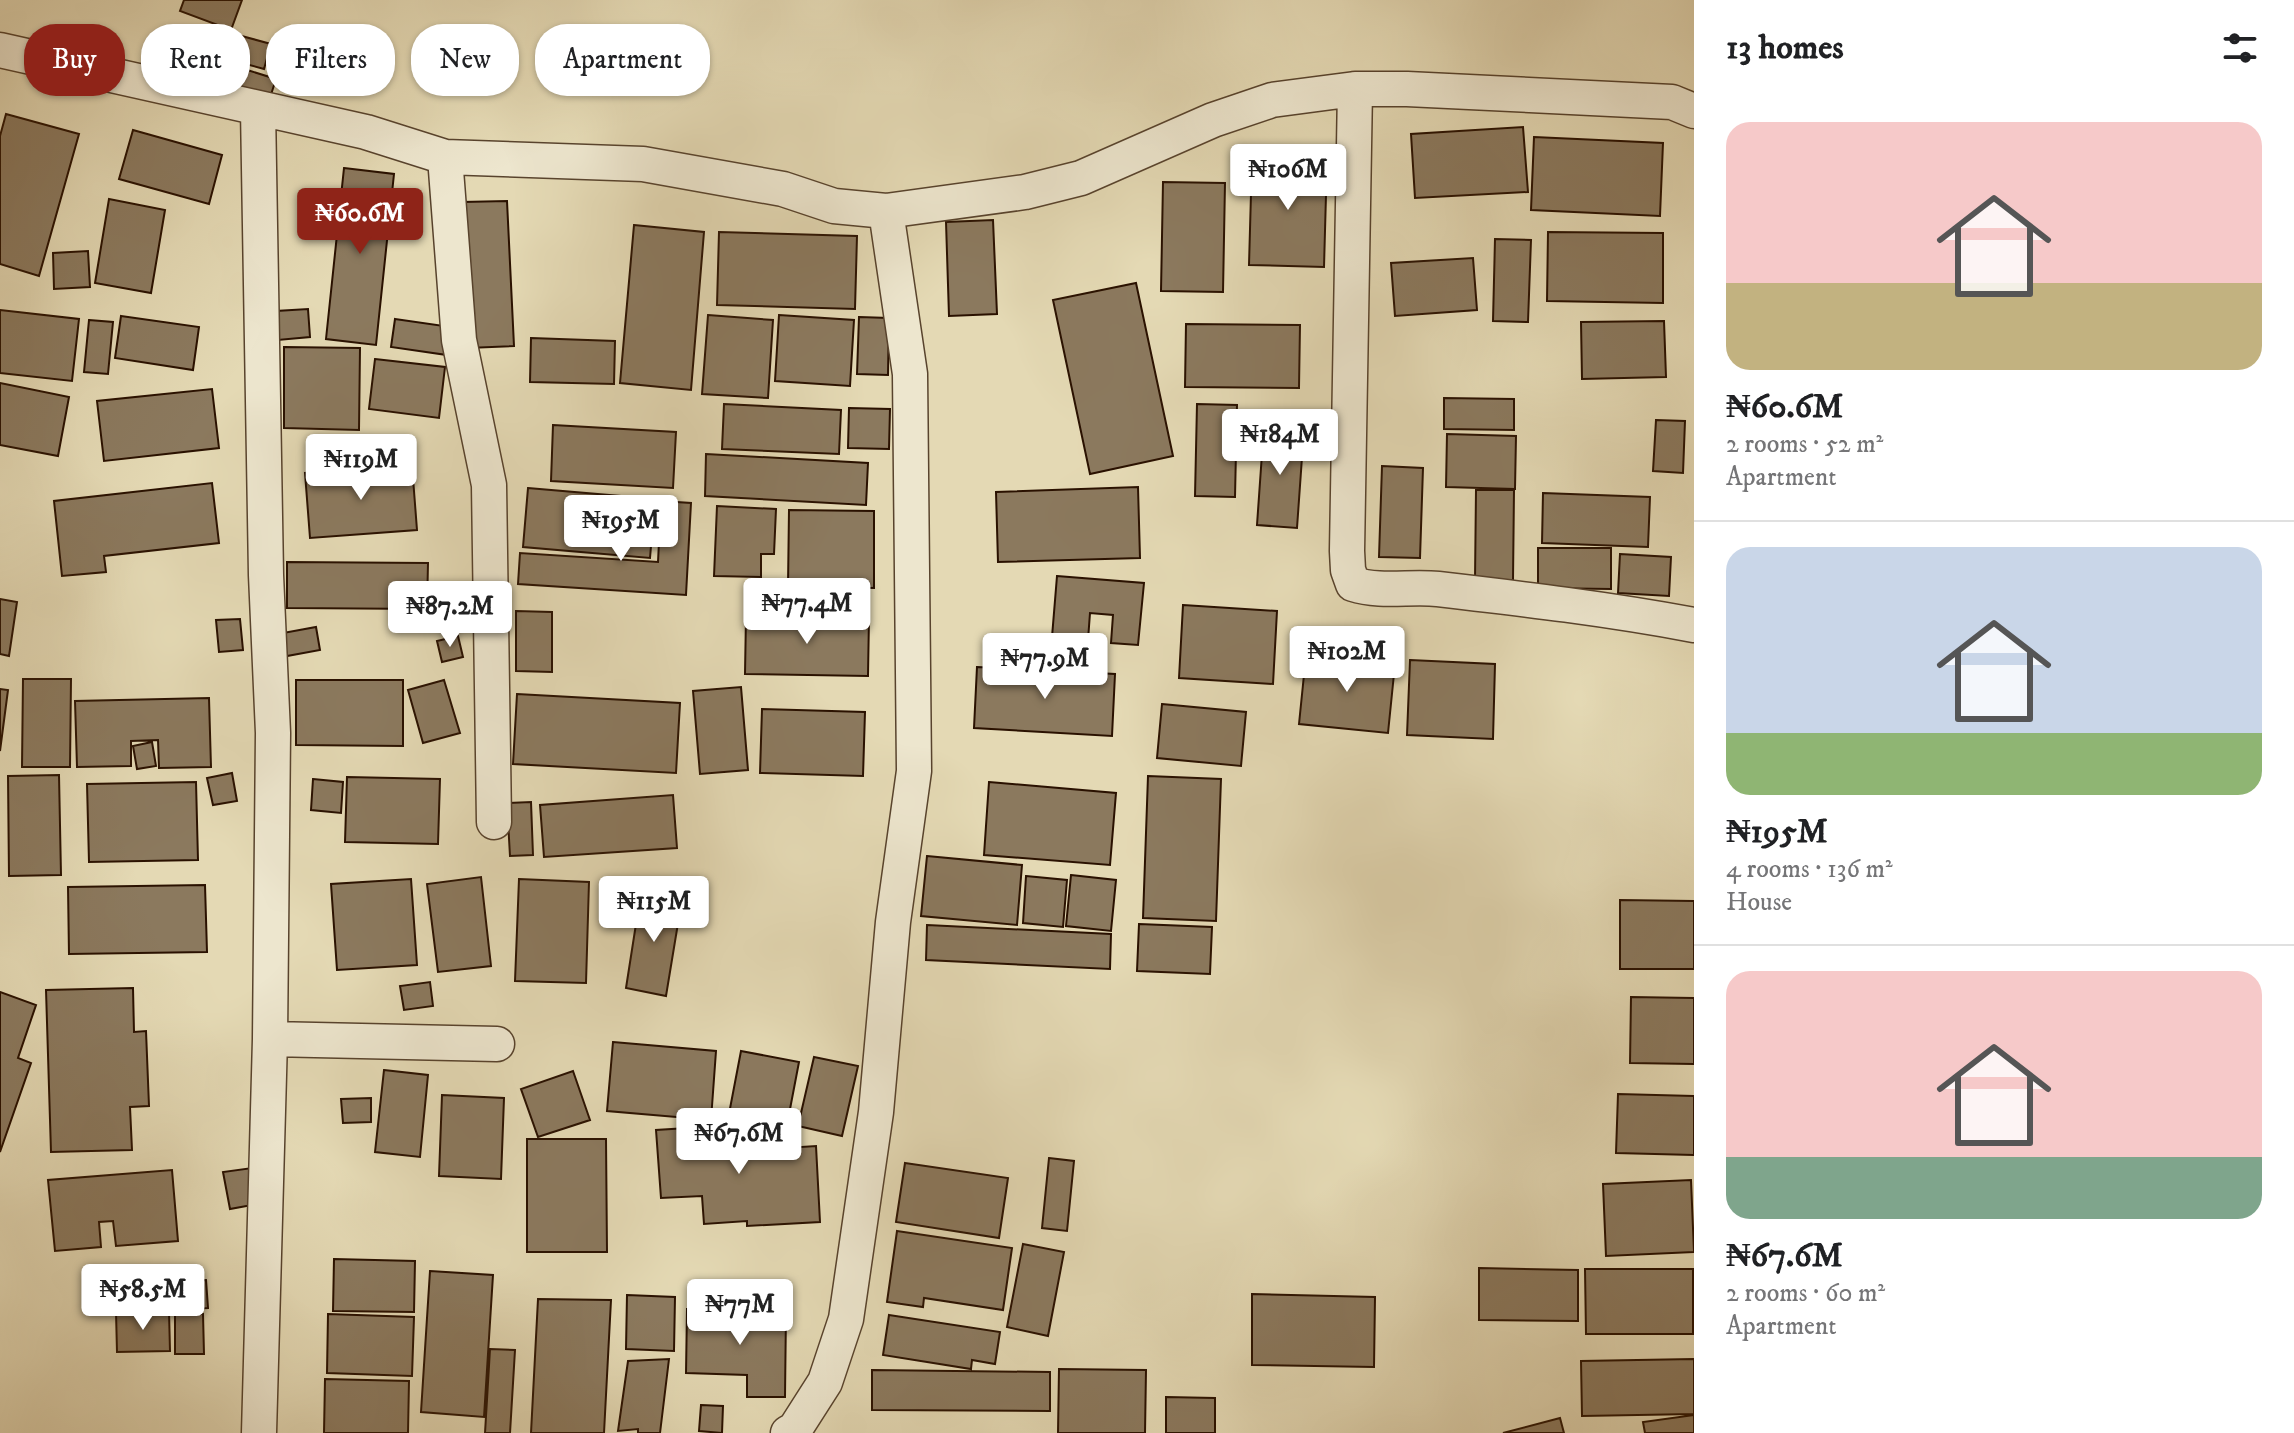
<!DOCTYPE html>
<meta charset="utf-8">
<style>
:root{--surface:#fff;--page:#f6f6f6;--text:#202124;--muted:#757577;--line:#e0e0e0;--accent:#8f2418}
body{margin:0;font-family:"IM FELL DW Pica",serif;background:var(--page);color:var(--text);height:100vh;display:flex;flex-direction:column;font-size:30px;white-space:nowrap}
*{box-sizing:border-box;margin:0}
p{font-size:26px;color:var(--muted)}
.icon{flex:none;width:44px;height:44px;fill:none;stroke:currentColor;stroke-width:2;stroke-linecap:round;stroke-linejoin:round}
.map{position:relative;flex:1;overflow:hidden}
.side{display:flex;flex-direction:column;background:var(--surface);width:600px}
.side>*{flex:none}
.banner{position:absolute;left:24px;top:24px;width:760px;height:72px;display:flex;gap:16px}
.price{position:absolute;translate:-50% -68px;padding:0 18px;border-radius:8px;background:#fff;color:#222;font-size:26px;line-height:52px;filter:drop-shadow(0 2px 4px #0008)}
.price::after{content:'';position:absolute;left:50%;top:48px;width:24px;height:18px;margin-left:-12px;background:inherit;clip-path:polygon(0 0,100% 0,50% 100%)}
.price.current{background:var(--accent);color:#fff}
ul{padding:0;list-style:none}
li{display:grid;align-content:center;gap:16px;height:424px;padding:0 32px}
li+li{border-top:2px solid var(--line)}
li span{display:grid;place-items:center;height:248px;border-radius:24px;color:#555}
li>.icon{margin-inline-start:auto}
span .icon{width:144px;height:144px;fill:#fffc;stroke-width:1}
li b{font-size:34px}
h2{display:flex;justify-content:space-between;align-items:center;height:96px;padding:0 32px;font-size:34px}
.pill{padding:0 28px;border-radius:32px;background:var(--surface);box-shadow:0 2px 6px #0004;font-size:28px;line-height:72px}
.pill.current{background:var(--accent);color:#fff}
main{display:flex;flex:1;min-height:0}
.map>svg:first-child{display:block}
.building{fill:#8b795e;stroke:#2a1100;stroke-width:2}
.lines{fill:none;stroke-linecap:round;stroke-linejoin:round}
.minor-casing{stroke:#58432d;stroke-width:37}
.minor{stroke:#ede6ce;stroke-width:34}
</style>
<main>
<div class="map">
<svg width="1694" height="1433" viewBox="0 0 1694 1433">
<rect width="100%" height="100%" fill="#e4d9b4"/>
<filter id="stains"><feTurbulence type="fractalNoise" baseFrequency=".0025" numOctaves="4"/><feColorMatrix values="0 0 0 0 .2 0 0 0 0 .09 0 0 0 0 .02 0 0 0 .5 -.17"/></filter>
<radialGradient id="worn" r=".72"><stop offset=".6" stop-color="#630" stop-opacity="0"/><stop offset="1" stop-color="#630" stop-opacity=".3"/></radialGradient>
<path class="building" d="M184,0H242L231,30L180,11Z
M238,35L271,44L264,69L231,60Z
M241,68L276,79L268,104L234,94Z
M6,114L79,134L39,276L0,264V136Z
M1523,127L1528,192L1415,198L1411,134Z
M133,130L222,155L209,204L119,179Z
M1534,137L1663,143L1660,216L1531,210Z
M1252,158L1327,159L1324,267L1249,265Z
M344,168L394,174L376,345L326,339Z
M1163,182L1225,183L1223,292L1161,291Z
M109,199L165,210L151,293L95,283Z
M507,201L514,346L468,348L462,202Z
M993,220L997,314L949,316L946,222Z
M634,225L704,232L691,390L620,383Z
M719,232L857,236L855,309L717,305Z
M1548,232L1663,233V303L1547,301Z
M1495,239L1531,240L1528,322L1493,321Z
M88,251L90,287L54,289L53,253Z
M1473,258L1477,310L1395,316L1391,263Z
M1136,283L1173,456L1090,474L1053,300Z
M308,309L310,337L278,340L276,311Z
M0,310L79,319L72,381L0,373Z
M708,315L773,320L768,398L702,394Z
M779,315L854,320L850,386L775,381Z
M121,316L199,327L193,370L115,358Z
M859,317L889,318L888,375L857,374Z
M395,319L451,327L447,355L391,347Z
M89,320L113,322L108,374L84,372Z
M1664,321L1666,377L1582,379L1581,322Z
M1186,324L1300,325L1299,388L1185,387Z
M531,338L615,341L614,384L530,382Z
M284,347L360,348L359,430L284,428Z
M375,359L445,367L439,418L369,409Z
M0,383L69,397L58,456L0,445Z
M212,389L219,448L104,461L97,401Z
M1444,398L1514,399V430L1444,429Z
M724,404L841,410L839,454L722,449Z
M1197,404L1237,405L1235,497L1195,496Z
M849,408L890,409L889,449L848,448Z
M1656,420L1685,421L1683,473L1653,471Z
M553,425L676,432L673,488L551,481Z
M1264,425L1304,429L1297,528L1257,525Z
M1447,434L1516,436L1515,489L1446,487Z
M706,454L868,463L866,505L705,496Z
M412,465L417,530L310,538L305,473Z
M1382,466L1423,468L1420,558L1379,557Z
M212,483L219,543L104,556L106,572L62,576L54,501Z
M1138,487L1140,558L998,562L996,492Z
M528,488L655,499L650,558L523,547Z
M1476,490H1514L1513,580H1475Z
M1543,493L1650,497L1648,547L1542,543Z
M661,501L691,503L686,595L518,584L520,553L658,562Z
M717,506L776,509L774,554H761V577L714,576Z
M789,510L874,511V588L788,586Z
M1538,548H1611V589L1538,588Z
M1620,554L1671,557L1669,596L1618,593Z
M287,562L428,563L427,609L287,608Z
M1057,576L1144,583L1138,645L1111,643L1113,615L1090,613L1088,640L1052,637Z
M0,599L17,602L9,656L0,654Z
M1183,605L1277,611L1273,684L1179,678Z
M516,611L552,612V672L516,671Z
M746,616L869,617L868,676L745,674Z
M240,619L243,650L219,652L216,620Z
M316,627L320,650L287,656L283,633Z
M458,636L463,657L442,662L437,641Z
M1306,655L1395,664L1388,733L1299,724Z
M1410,660L1495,664L1493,739L1407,735Z
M977,667L1115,674L1112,736L974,728Z
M23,679H71L70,767H22Z
M296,680H403V746L296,745Z
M444,680L460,733L423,743L408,690Z
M741,687L748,770L700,774L693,691Z
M0,689L8,690L0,751Z
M517,694L680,703L676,773L513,764Z
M209,698L211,767L159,768L158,740L131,741V766L77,767L75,701Z
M1162,704L1246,712L1241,766L1157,758Z
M762,709L865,712L863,776L760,773Z
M152,742L156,766L137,769L133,746Z
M232,773L237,801L213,805L207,778Z
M59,775L61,875L9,876L8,776Z
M1148,776L1221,779L1216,921L1143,918Z
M347,777L440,779L438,844L345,842Z
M313,779L343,782L341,813L311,810Z
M196,782L198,860L89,862L87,784Z
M989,782L1116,793L1110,865L984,855Z
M673,795L677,848L544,857L540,805Z
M531,802L533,855L510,856L507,803Z
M927,856L1022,865L1017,925L921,916Z
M1071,875L1116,880L1111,931L1066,926Z
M1026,876L1067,880L1063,927L1023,923Z
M481,877L491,966L438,972L427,884Z
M411,879L417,965L337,970L331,884Z
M519,879L589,882L586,983L515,981Z
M205,885L207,952L69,954L68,887Z
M641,892L682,899L666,996L626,988Z
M1620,900L1694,901V969H1620Z
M1139,924L1212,927L1210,974L1137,971Z
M927,925L1111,934L1110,969L926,960Z
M430,982L433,1006L404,1010L400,986Z
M133,988L134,1032L146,1031L149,1106L130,1107L132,1150L51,1152L46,990Z
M0,992L36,1005L18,1058L31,1063L0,1152Z
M1631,997L1694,998V1064L1630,1063Z
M613,1042L716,1051L711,1120L607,1111Z
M741,1051L799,1062L786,1130L728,1119Z
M814,1057L858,1066L842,1136L798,1126Z
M384,1070L428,1075L420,1157L375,1152Z
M573,1071L590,1120L538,1137L521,1089Z
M1618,1094L1694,1096V1155L1616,1153Z
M442,1095L504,1098L501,1179L439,1176Z
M371,1098V1122L343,1123L341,1099Z
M752,1124L754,1150L816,1146L820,1222L747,1226V1221L704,1224L702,1196L661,1198L656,1130Z
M527,1139H606L607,1252H527Z
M1049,1158L1074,1161L1067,1231L1042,1228Z
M905,1163L1008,1178L999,1238L896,1222Z
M252,1168L258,1204L230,1209L223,1172Z
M172,1170L178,1241L116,1246L113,1221L99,1222L101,1247L55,1251L48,1180Z
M1691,1180L1694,1252L1606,1256L1603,1184Z
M897,1231L1012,1248L1003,1310L924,1298L923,1307L887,1302Z
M1023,1244L1064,1252L1048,1336L1007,1327Z
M334,1259L415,1261L414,1312L333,1311Z
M1479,1268L1578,1270V1321L1479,1320Z
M1585,1269H1693V1334H1586Z
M430,1271L493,1275L484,1417L421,1412Z
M206,1280L208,1308L155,1310L154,1282Z
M1252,1294L1375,1297L1374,1367L1252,1365Z
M627,1295L675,1297L674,1351L626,1349Z
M538,1299L611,1300L604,1433H531Z
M687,1309L786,1311L785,1397H747V1375L686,1373Z
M169,1311L170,1351L117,1352L116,1312Z
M175,1314H203L204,1354H175Z
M328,1314L414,1317L412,1376L327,1373Z
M889,1315L1000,1332L995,1364L972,1360L971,1369L883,1355Z
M490,1349L515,1350L510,1433H485Z
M669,1359L660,1433H638V1429L618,1431L628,1361Z
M1694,1359V1414L1582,1416L1581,1361Z
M1059,1369L1146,1370L1145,1433H1058Z
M872,1370L1050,1372V1411L872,1410Z
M325,1379L409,1381L408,1433H324Z
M1166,1397L1215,1398V1433H1166Z
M701,1405L723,1406L722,1433L699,1431Z
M1694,1415V1433H1645L1643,1422Z
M1560,1418L1564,1433H1503Z"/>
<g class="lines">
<defs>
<path id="minor" d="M0,50L366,132L445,157L643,164L783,189L834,206L886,211L1025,192L1081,178L1213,120L1272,100L1355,89H1407L1672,102L1694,111
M1355,89L1347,551L1348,570L1353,584C1381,593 1410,586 1438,589C1524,599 1609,609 1694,625
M258,109L266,575L273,733L270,1039L259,1433
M445,157L459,340L489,485L494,822
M270,1039L497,1044
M788,1433L795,1429L825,1382L846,1319L876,1112L893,922L914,771L910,374L886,211"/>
</defs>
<use href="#minor" class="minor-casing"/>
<use href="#minor" class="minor"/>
</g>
<rect width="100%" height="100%" filter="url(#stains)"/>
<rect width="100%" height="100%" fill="url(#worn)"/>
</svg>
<b class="price" style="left:1288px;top:212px">₦106M</b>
<b class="price current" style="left:360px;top:256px">₦60.6M</b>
<b class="price" style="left:1280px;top:477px">₦184M</b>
<b class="price" style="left:361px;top:502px">₦119M</b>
<b class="price" style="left:621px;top:563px">₦195M</b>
<b class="price" style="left:807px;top:646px">₦77.4M</b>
<b class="price" style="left:450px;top:649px">₦87.2M</b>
<b class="price" style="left:1347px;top:694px">₦102M</b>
<b class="price" style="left:1045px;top:701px">₦77.9M</b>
<b class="price" style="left:654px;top:944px">₦115M</b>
<b class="price" style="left:739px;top:1176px">₦67.6M</b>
<b class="price" style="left:143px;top:1332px">₦58.5M</b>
<b class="price" style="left:740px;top:1347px">₦77M</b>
<div class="banner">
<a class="pill current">Buy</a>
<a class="pill">Rent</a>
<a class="pill">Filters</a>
<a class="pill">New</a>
<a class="pill">Apartment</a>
</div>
</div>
<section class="side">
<h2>13 homes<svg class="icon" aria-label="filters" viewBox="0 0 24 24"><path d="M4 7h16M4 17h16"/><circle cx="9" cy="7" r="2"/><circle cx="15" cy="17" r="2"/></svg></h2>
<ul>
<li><span style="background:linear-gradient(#f6c9c9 65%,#c2b280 0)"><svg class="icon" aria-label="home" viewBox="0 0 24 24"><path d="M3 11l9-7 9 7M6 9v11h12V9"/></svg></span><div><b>₦60.6M</b><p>2 rooms · 52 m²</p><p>Apartment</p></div></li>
<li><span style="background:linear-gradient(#c9d6e8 75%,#8fb573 0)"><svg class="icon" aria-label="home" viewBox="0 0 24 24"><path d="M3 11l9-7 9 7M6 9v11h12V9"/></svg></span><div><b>₦195M</b><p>4 rooms · 136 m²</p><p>House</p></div></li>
<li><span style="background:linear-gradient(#f6c9c9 75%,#7fa58c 0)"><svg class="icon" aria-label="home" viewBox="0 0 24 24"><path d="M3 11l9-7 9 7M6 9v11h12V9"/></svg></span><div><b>₦67.6M</b><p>2 rooms · 60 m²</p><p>Apartment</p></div></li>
</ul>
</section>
</main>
